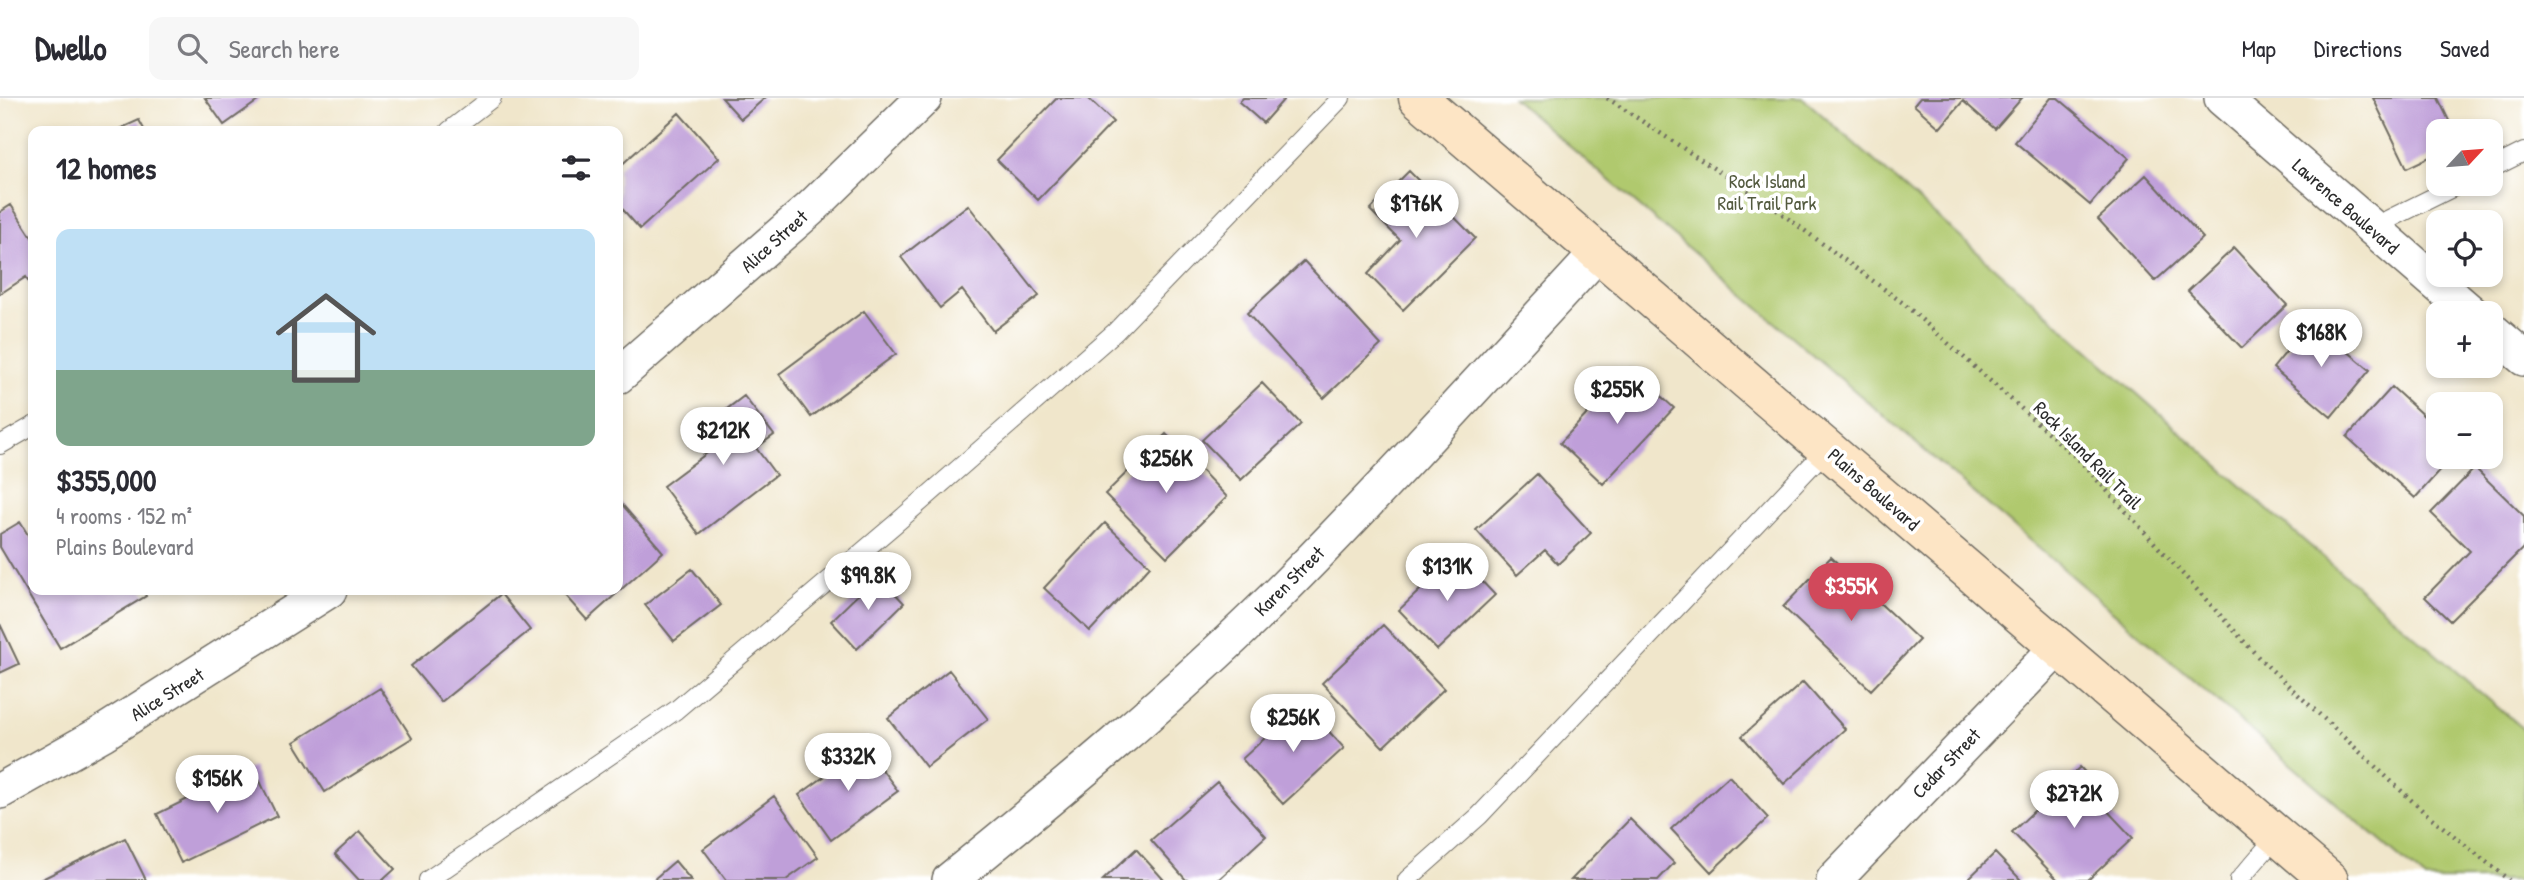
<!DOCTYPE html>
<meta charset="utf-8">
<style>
:root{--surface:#fff;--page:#f7f7f7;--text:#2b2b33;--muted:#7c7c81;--line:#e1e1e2;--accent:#d1495b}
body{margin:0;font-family:"Patrick Hand",sans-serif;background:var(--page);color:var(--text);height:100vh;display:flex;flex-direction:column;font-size:26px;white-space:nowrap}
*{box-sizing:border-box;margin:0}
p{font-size:23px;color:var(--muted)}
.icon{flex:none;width:38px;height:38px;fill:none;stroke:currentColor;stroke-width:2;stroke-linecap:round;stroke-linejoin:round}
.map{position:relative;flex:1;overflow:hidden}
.drawer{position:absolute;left:28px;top:28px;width:595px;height:469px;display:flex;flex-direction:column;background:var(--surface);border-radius:14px;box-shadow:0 4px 10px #0003}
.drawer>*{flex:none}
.needle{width:46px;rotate:64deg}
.tools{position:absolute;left:2426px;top:21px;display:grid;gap:14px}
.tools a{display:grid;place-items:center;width:77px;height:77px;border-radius:14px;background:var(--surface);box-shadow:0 4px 10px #0003;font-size:35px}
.price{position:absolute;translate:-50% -60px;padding:0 16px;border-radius:24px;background:#fff;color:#222;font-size:23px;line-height:46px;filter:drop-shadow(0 2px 4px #0008)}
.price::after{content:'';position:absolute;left:50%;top:42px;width:21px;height:16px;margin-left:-10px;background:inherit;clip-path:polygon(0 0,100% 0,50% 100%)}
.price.current{background:var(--accent);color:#fff}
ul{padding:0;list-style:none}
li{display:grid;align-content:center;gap:14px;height:371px;padding:0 28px}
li+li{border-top:2px solid var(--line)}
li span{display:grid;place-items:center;height:217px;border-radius:14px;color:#555}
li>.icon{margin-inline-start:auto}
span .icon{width:126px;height:126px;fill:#fffc;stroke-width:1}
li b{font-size:30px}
h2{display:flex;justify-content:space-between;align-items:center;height:84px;padding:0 28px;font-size:30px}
header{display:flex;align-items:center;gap:42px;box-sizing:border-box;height:98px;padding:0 35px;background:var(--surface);border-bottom:2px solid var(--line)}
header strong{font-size:33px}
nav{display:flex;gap:38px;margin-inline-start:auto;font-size:24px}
.search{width:490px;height:63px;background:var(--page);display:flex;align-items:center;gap:18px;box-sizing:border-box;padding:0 24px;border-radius:14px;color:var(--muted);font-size:26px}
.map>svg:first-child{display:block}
.green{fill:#b0c96e;stroke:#6e7a4c;stroke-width:2}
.building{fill:#bf9fd9}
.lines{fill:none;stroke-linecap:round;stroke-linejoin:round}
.service-casing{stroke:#706c63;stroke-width:20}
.minor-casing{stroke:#706c63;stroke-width:38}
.secondary-casing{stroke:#706c63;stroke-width:41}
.path{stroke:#706c63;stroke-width:4.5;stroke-dasharray:2 5;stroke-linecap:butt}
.service{stroke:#fff;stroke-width:18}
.minor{stroke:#fff;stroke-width:35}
.secondary{stroke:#fde5c5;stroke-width:38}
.labels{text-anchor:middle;stroke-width:7;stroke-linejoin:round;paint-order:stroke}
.park-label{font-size:19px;fill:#535a3f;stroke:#fff}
.street-label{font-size:19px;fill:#2b2b2b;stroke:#fff}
</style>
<header>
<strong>Dwello</strong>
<div class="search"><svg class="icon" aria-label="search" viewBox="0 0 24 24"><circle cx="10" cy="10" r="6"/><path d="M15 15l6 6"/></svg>Search here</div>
<nav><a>Map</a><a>Directions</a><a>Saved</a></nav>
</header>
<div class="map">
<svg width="2524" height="782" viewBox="0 0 2524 782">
<rect width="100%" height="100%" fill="#fff"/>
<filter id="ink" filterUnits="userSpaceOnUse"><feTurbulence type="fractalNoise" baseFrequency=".0143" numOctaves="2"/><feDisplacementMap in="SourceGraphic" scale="14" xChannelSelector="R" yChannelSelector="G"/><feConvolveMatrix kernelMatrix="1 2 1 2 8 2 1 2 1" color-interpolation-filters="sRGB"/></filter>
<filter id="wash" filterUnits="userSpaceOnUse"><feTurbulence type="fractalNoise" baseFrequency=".00686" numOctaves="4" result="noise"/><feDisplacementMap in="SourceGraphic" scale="28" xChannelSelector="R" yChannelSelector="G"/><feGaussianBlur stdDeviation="1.57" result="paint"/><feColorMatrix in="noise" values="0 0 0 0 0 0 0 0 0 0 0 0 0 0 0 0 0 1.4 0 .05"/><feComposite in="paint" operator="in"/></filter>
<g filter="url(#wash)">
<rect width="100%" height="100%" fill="#f0e6cb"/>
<path class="green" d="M1513,0H1803L2272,415L2524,632V782H2426Z"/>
<g id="blocks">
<path class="building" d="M205,0H262L224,27Z
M722,0H765L741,21Z
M1057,0H1088L1113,24L1038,102L997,62Z
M1243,0H1285L1263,25L1239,4Z
M1920,0H2022L1995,31L1963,3L1940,30L1914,7Z
M2051,0H2058L2129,60L2090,107L2015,44Z
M2373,0H2438L2454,33H2438V55L2407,70Z
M679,15L719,60L640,131L618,106V70Z
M139,22L145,33H115Z
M1409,73L1475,140L1403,212L1368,176L1400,142L1370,112Z
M2146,77L2203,140L2155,183L2098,121Z
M11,107L33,141V190L26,179L0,196V114Z
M968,107L1039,198L993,233L962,192L940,210L901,159Z
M2234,150L2287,207L2242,250L2188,193Z
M1304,163L1381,247L1324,300L1247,215Z
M864,213L896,256L811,319L779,276Z
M2311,223L2370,272L2331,319L2273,270Z
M1630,270L1674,310L1603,386L1560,345Z
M1262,285L1301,326L1241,382L1202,342Z
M2392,289L2438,331V359H2452L2415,400L2347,339Z
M744,298L774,337L756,350L776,377L699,436L663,388L707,355L693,337Z
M1166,336L1227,399L1167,459L1105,396Z
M2475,370L2524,418V449L2450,523L2425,499L2470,453L2431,415Z
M1537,376L1591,435L1558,466L1545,452L1517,477L1476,432Z
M620,404L663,454L587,522L560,492H618Z
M20,424L33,445V492H143L146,498L60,550L0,449V436Z
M1105,425L1150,468L1090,533L1044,490Z
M1457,457L1495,497L1437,552L1399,512Z
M1831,459L1919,542L1871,592L1783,509Z
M692,471L721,507L674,543L645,507Z
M878,477L904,505L857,551L831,523Z
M501,496L530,532L441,604L411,568Z
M0,526L19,566L0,575Z
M1383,527L1444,591L1383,649L1322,585Z
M949,572L988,621L926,669L888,620Z
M1803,584L1845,631L1784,686L1742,638Z
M380,590L412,640L325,694L294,644Z
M1303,605L1344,650L1283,706L1242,661Z
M865,649L898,693L831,742L799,697Z
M253,669L277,718L181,765L157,716Z
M2080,669L2109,700L2102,707L2133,740L2088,782H2058L2012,734Z
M1729,678L1768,720L1711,774L1671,731Z
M1217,684L1266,738L1218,782H1186L1151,742Z
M774,698L818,759L786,782H726L703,751Z
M1630,721L1674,765L1658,782H1571Z
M360,733L395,771L383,782H359L335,756Z
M125,740L146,782H40Z
M1136,751L1164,782H1103Z
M1995,755L2021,782H1967Z
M675,763L691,782H653Z"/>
</g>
</g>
<g filter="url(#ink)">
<use href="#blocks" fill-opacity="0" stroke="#706c63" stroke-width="2"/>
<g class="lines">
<defs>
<path id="service" d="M449,33L492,0
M2490,71L2524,54
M2371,130L2460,86
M0,347L33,328
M428,782L676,612L894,427L1115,234L1341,0
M1407,782L1479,718L1827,351
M2239,782L2277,738"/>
<path id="minor" d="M2222,0L2471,215
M2490,231L2524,260
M618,278L810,111L924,0
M0,693L103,635L329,492
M950,782C1061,692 1171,601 1273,501C1385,389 1491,270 1599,154
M1834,782L2058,549"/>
<path id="secondary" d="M1418,0L2329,782"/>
</defs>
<use href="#service" class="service-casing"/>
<use href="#minor" class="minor-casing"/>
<use href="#secondary" class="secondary-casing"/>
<path class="path" d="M1607,0L1774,110L1903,205L2080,363L2260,561L2423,713L2509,782"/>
<use href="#service" class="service"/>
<use href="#minor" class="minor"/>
<use href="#secondary" class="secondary"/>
</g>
</g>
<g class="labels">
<g class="park-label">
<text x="1767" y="90">Rock Island<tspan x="1767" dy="22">Rail Trail Park</tspan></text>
</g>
<g class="street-label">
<text transform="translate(2346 108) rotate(41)" y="7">Lawrence Boulevard</text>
<text transform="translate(774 143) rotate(-42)" y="7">Alice Street</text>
<text transform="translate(2088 357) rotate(45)" y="7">Rock Island Rail Trail</text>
<text transform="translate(1874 391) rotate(41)" y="7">Plains Boulevard</text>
<text transform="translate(1289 483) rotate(-45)" y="7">Karen Street</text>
<text transform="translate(167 596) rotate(-32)" y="7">Alice Street</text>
<text transform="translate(1946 665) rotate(-46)" y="7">Cedar Street</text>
</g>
</g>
</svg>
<div class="tools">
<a><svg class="needle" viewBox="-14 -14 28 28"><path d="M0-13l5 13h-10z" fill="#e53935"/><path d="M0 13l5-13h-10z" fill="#7c7c81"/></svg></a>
<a><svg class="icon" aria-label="locate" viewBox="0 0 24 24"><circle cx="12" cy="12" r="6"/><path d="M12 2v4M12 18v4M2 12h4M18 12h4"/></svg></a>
<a>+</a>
<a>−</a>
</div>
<b class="price" style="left:1416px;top:142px">$176K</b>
<b class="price" style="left:2321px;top:271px">$168K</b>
<b class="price" style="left:1617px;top:328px">$255K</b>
<b class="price" style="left:723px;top:369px">$212K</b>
<b class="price" style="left:1166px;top:397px">$256K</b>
<b class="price" style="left:1447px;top:505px">$131K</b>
<b class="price" style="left:868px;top:514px">$99.8K</b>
<b class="price current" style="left:1851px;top:525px">$355K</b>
<b class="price" style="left:1293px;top:656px">$256K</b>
<b class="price" style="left:848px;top:695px">$332K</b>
<b class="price" style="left:217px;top:717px">$156K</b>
<b class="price" style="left:2074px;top:732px">$272K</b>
<section class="drawer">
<h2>12 homes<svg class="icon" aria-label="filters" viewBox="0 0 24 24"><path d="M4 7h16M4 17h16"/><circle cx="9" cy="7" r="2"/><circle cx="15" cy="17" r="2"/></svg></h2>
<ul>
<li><span style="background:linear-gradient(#bfe0f5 65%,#7fa58c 0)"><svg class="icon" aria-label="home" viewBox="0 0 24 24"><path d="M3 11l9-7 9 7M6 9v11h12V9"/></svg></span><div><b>$355,000</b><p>4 rooms · 152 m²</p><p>Plains Boulevard</p></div></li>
</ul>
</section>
</div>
